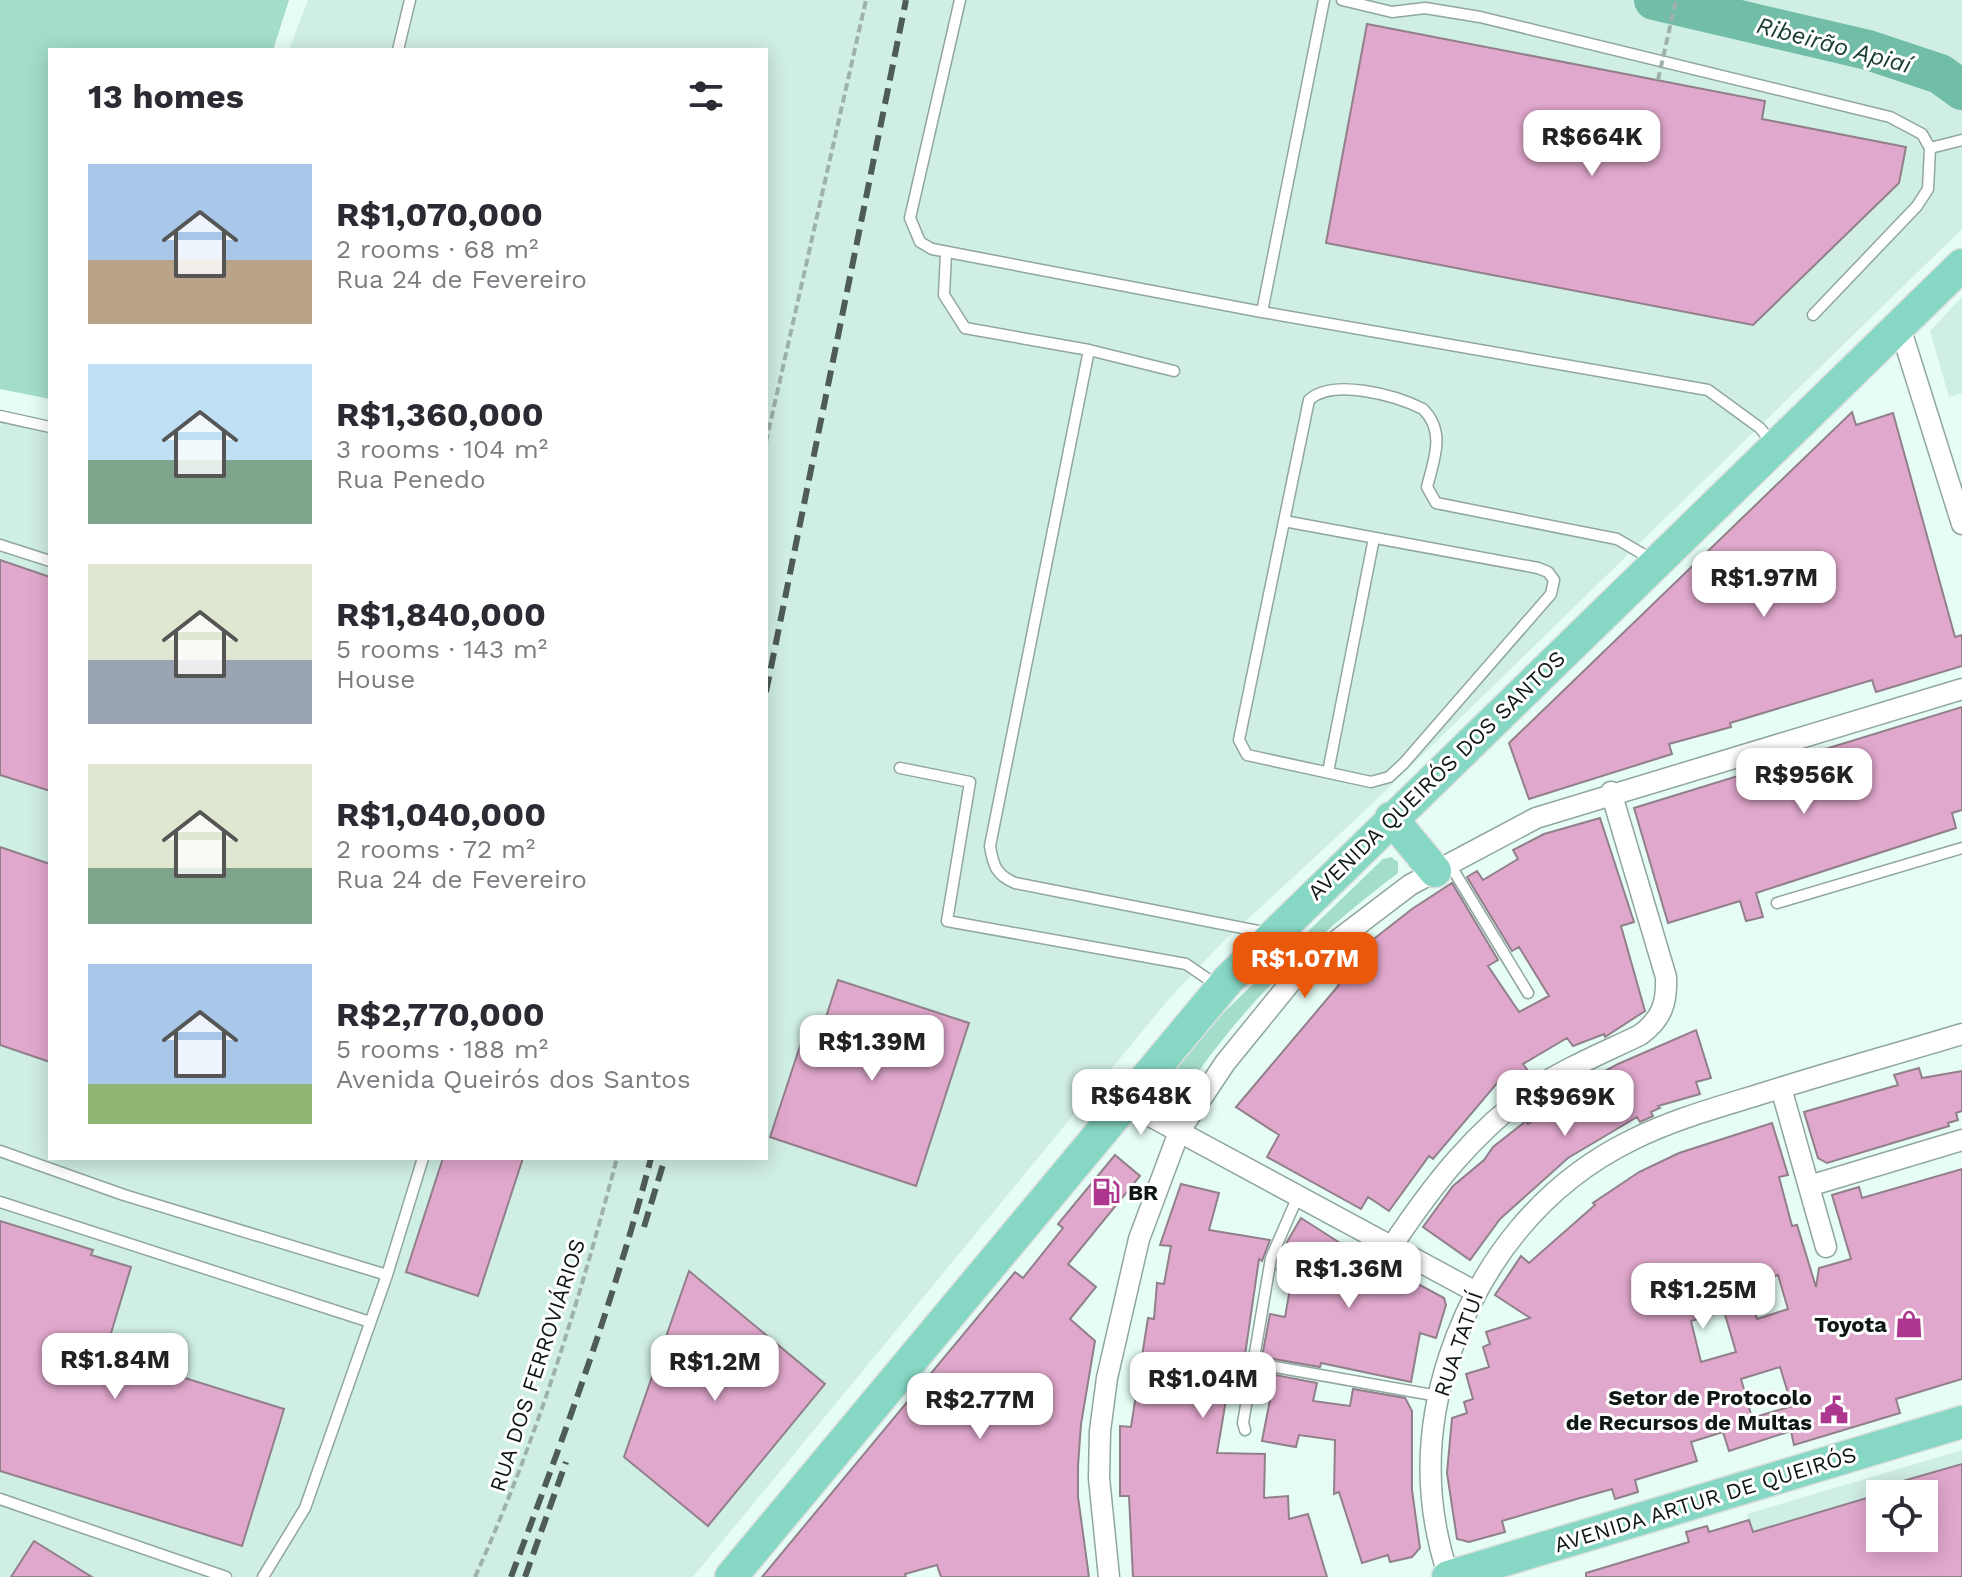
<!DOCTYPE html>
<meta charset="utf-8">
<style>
:root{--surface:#fff;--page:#f2f2f3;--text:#2b2b33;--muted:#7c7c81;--accent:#ea580c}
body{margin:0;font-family:"Work Sans",sans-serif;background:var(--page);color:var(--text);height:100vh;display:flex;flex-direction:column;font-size:30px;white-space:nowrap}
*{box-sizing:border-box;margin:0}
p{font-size:26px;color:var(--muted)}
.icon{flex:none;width:44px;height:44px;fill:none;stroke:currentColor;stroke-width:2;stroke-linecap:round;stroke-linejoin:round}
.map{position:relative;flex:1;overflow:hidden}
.side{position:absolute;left:48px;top:48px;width:720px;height:1112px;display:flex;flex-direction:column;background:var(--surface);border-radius:0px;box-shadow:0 4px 20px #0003}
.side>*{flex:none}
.fabs{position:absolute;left:1866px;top:1480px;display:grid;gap:16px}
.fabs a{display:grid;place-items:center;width:72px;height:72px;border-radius:0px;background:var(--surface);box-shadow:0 4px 20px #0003;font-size:40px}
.price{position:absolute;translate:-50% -68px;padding:0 18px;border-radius:16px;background:#fff;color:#222;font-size:26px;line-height:52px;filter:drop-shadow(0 2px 4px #0008)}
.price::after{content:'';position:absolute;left:50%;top:48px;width:24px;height:18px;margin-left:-12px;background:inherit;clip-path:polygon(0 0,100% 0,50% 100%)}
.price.selected{background:var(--accent);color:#fff}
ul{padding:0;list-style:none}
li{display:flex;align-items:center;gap:24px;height:200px;padding:0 40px}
li span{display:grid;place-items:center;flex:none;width:224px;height:160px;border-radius:0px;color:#555}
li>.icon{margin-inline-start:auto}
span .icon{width:96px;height:96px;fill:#fffc;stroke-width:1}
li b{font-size:34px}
h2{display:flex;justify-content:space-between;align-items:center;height:96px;padding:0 40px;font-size:34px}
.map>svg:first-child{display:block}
.built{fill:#d0efe4;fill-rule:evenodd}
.green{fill:#a4ddcb}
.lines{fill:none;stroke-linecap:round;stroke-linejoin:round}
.river{stroke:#71bda7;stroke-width:40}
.building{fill:#e1a8cd;stroke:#917f8a;stroke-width:2;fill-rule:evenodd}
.lane-casing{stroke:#90a69f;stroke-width:13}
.street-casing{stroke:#90a69f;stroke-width:23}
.primary-casing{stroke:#dddfde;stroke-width:35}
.path{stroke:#9eb1ab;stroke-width:4;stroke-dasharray:8 4;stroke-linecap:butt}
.lane{stroke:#fff;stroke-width:10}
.street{stroke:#fff;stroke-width:20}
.primary{stroke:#86d7c4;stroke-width:32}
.rail{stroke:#4e5b57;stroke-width:6;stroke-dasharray:16 8;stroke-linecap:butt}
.path-bridge{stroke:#9eb1ab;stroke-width:4;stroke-dasharray:8 4;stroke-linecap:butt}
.labels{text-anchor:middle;stroke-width:6;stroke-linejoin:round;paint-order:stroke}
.street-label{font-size:22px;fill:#0f1715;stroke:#fff}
.poi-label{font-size:22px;font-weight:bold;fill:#0f1715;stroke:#fff;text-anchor:end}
.water-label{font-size:24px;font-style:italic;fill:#183b32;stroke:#fff}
</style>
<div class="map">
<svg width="1962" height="1577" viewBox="0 0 1962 1577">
<rect width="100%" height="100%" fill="#e5fdf5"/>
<path class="built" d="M308,0H1962V229L1370,806L1219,946L1168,1000L693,1577H0V413L50,426V1158H766V50H289Z
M1962,297V393L1949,397L1930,331Z
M1962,1450V1577H1766L1747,1514ZM1880,1494H1924V1538H1880Z"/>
<path class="green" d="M0,0H289L273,50H50V399L0,389Z
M1391,857L1398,862V873C1314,936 1237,1010 1180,1099H1170L1164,1092V1081L1218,1018L1383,859Z"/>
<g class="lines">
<path class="river" d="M1654,0L1868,50L1940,74L1962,90"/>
</g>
<path class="building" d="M1367,24L1765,101L1762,119L1906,147L1899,183L1753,325L1326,243Z
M1852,412L1856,425L1893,413L1955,637L1962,635V666L1876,692L1872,680L1730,723L1731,727L1669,744L1672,754L1529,799L1509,743Z
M0,560L50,577V791L0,775Z
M1962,707V810L1952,813L1956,828L1756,893L1763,917L1746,921L1740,901L1668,923L1634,808Z
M1600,818L1634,922L1621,926L1645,1011L1605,1037L1604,1034L1573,1046L1567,1038L1523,1064L1529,1072L1514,1084L1503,1076L1433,1159L1429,1156L1389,1211L1368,1197L1361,1209L1267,1157L1279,1135L1236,1107L1339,985L1329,974L1412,909L1452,883L1498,960L1488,966L1519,1012L1549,996L1519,947L1512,951L1467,877L1477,871L1483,880L1518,859L1513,850L1544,834Z
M0,847L50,864V1062L0,1045Z
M838,980L969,1023L916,1186L770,1137L802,1040L817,1045Z
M1696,1030L1711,1078L1696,1082L1700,1094L1658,1106L1660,1108L1651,1112L1653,1116L1640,1122L1637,1117L1568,1158L1500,1219L1470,1260L1423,1227L1453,1186L1484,1160L1493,1147L1526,1121L1528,1124L1577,1090L1575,1087L1618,1064Z
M1919,1068L1922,1078L1962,1071V1111L1956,1113L1958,1120L1948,1123L1949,1126L1827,1163L1818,1158L1804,1112L1898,1085L1894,1075Z
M1772,1123L1788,1175L1779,1177L1792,1226L1797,1225L1816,1287L1819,1268L1851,1259L1832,1195L1859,1187L1862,1198L1962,1169V1379L1896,1399L1900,1413L1794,1445L1791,1431L1729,1451L1723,1432L1691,1442L1697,1461L1635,1480L1638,1492L1615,1499L1612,1489L1580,1498L1502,1521L1505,1532L1469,1542L1457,1539L1447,1473L1452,1418L1467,1413L1464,1402L1473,1399L1466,1374L1489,1367L1483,1347L1490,1344L1486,1332L1530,1318L1495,1295L1521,1256L1529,1263L1595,1205L1593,1203L1639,1172L1679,1153ZM1778,1275L1788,1309L1757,1319L1747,1284ZM1724,1311L1736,1352L1701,1362L1691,1321ZM1780,1367L1792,1406L1752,1418L1741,1379Z
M1115,1155L1140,1176L1068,1264L1096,1287L1070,1319L1095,1341L1081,1424L1078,1466V1497L1089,1577H941L937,1565L905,1574L906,1577H762L1015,1272L1023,1278L1063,1228L1058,1224Z
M443,1158H523L478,1296L406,1272Z
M1181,1184L1219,1193L1209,1230L1270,1240L1262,1261L1259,1259L1239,1396L1227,1394L1217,1453L1265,1454L1264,1498L1288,1496L1289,1519L1308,1514L1327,1577H1133L1129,1496H1120V1426L1131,1427L1148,1318L1154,1319L1157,1283L1164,1284L1171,1246L1160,1245Z
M1301,1218L1359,1255L1352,1270L1368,1257L1444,1298L1446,1305L1436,1338L1420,1333L1411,1382L1321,1363L1320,1367L1262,1357L1270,1314L1285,1317L1292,1278L1277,1270L1287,1242Z
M0,1221L93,1250L91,1255L131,1267L105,1353L284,1409L242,1546L0,1471Z
M689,1271L825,1384L708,1526L624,1457Z
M1260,1372L1317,1383L1313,1401L1350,1406L1353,1389L1405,1398L1412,1411V1490L1420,1548L1412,1557L1390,1562L1388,1555L1362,1563L1339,1492L1334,1494L1335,1440L1299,1435L1296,1447L1262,1441L1270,1400L1255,1398Z
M1962,1464V1577H1586V1573L1689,1542L1686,1532L1707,1526L1709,1532L1749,1520L1753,1532L1880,1494V1538H1924V1494H1876L1875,1489Z
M34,1541L92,1577H11Z"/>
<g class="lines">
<defs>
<path id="lane" d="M960,0L910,218L920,242L932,249L1262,312L1708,390L1760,428L1773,444
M1342,0L1392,12L1425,8L1480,17L1890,117L1922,134L1930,148L1928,189L1917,206L1813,315
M398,50L410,0
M1930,148L1962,140
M946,253L944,295L965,328L1089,350L1174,371
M1262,312L1324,0
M1089,350L990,846C993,865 996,875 1015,883L1268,933
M0,416L50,427
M1284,521L1538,568L1548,572L1554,580L1551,594L1404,763L1389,777L1371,782L1247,755L1239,740L1309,400C1333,378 1395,395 1423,409C1446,432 1434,459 1427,487L1436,503L1617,539L1653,560
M0,545L50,561
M900,768L970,782L947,921L1186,964L1218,986
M1328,772L1374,538
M1449,863L1528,993
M1777,903L1962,848
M0,1151L124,1195L387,1275
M0,1202L370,1322
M1253,1363L1438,1396
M1245,1430L1243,1423L1271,1258L1298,1196
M0,1499L226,1577
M263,1577L305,1508L387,1275L423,1158"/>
<path id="street" d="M1899,324L1962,524
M1781,1088L1826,1247
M1124,1102L1474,1291
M1809,1186L1962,1140
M1392,1246C1432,1186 1475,1130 1536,1088C1568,1067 1605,1052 1640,1035C1662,1019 1667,1003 1666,977L1611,792
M1109,1577L1099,1478L1100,1431L1107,1378L1139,1239L1179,1132L1225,1063L1290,983L1339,939L1410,885L1536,818L1962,689
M1449,1577C1424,1504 1425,1430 1449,1357C1480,1263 1542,1184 1632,1140C1674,1119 1719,1107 1764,1093C1830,1072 1896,1054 1962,1034"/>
<path id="primary" d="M1391,818L1435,871
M731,1577L1228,980L1962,265
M1448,1577L1962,1422"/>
</defs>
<use href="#lane" class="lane-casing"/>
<use href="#street" class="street-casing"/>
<use href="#primary" class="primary-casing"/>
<path class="path" d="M766,442L866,0
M475,1577C536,1442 579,1302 617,1158"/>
<use href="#lane" class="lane"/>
<use href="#street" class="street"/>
<use href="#primary" class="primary"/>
<path class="rail" d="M766,692L906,0
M644,1227L665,1158
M511,1577C563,1439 614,1301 651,1158
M525,1577L566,1462"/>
<path class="path-bridge" d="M1658,80L1676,0"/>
</g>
<defs>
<symbol id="fuel-bare" viewBox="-9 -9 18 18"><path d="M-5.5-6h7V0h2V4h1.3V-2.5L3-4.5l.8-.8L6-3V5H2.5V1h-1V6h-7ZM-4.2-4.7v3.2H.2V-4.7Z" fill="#ad378e" stroke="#fff" stroke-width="2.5" paint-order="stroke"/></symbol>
<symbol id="shop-bare" viewBox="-9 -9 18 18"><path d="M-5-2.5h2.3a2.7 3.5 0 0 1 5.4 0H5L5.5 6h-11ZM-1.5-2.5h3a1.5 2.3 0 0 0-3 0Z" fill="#ad378e" stroke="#fff" stroke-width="2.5" paint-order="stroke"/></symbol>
<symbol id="civic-bare" viewBox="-9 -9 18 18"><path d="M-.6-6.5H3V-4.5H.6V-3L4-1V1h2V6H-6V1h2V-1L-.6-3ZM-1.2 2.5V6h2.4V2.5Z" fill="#ad378e" stroke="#fff" stroke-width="2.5" paint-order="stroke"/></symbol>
</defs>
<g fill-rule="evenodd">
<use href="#fuel-bare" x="1086" y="1172" width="40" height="40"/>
<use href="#shop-bare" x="1889" y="1304" width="40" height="40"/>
<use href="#civic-bare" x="1814" y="1390" width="40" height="40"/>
</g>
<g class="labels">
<g class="street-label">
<text transform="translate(1436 775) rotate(-44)" y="8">AVENIDA QUEIRÓS DOS SANTOS</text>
<text transform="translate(1458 1344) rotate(-71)" y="8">RUA TATUÍ</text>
<text transform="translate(537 1365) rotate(-72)" y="8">RUA DOS FERROVIÁRIOS</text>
<text transform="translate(1705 1499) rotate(-17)" y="8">AVENIDA ARTUR DE QUEIRÓS</text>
</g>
<g class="poi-label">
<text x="1128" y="1200" text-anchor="start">BR</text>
<text x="1887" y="1332">Toyota</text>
<text x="1812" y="1405">Setor de Protocolo<tspan x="1812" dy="25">de Recursos de Multas</tspan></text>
</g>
<g class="water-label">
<text transform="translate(1834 45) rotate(15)" y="8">Ribeirão Apiaí</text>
</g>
</g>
</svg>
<div class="fabs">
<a><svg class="icon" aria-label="locate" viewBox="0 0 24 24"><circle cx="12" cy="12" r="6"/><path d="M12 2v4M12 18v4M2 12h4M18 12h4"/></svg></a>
</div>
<b class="price" style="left:1592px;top:178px">R$664K</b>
<b class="price" style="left:1764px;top:619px">R$1.97M</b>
<b class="price" style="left:1804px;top:816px">R$956K</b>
<b class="price selected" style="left:1305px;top:1000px">R$1.07M</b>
<b class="price" style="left:872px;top:1083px">R$1.39M</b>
<b class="price" style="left:1141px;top:1137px">R$648K</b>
<b class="price" style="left:1565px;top:1138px">R$969K</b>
<b class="price" style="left:1349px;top:1310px">R$1.36M</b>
<b class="price" style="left:1703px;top:1331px">R$1.25M</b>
<b class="price" style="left:115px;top:1401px">R$1.84M</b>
<b class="price" style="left:715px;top:1403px">R$1.2M</b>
<b class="price" style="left:1203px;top:1420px">R$1.04M</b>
<b class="price" style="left:980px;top:1441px">R$2.77M</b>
<section class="side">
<h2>13 homes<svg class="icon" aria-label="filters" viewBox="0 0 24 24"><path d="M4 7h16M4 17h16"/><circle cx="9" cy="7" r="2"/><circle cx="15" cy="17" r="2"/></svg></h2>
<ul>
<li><span style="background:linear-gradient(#a9c7e8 60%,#b9a48a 0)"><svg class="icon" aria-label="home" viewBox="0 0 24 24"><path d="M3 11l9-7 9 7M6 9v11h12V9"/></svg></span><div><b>R$1,070,000</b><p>2 rooms · 68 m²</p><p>Rua 24 de Fevereiro</p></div></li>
<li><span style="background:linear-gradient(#bfe0f5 60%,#7fa58c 0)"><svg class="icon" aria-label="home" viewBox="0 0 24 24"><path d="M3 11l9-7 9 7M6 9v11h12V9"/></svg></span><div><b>R$1,360,000</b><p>3 rooms · 104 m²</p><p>Rua Penedo</p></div></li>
<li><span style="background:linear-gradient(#dfe7d0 60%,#9aa5b1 0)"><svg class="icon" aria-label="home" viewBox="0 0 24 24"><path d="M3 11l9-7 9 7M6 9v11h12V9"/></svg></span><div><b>R$1,840,000</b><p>5 rooms · 143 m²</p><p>House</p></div></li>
<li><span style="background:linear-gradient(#dfe7d0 65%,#7fa58c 0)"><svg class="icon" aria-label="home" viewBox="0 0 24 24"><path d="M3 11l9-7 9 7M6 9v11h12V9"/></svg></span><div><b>R$1,040,000</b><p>2 rooms · 72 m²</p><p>Rua 24 de Fevereiro</p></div></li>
<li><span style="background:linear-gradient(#a9c7e8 75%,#8fb573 0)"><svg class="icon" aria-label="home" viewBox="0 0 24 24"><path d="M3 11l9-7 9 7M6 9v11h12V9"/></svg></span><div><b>R$2,770,000</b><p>5 rooms · 188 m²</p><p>Avenida Queirós dos Santos</p></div></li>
</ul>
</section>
</div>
